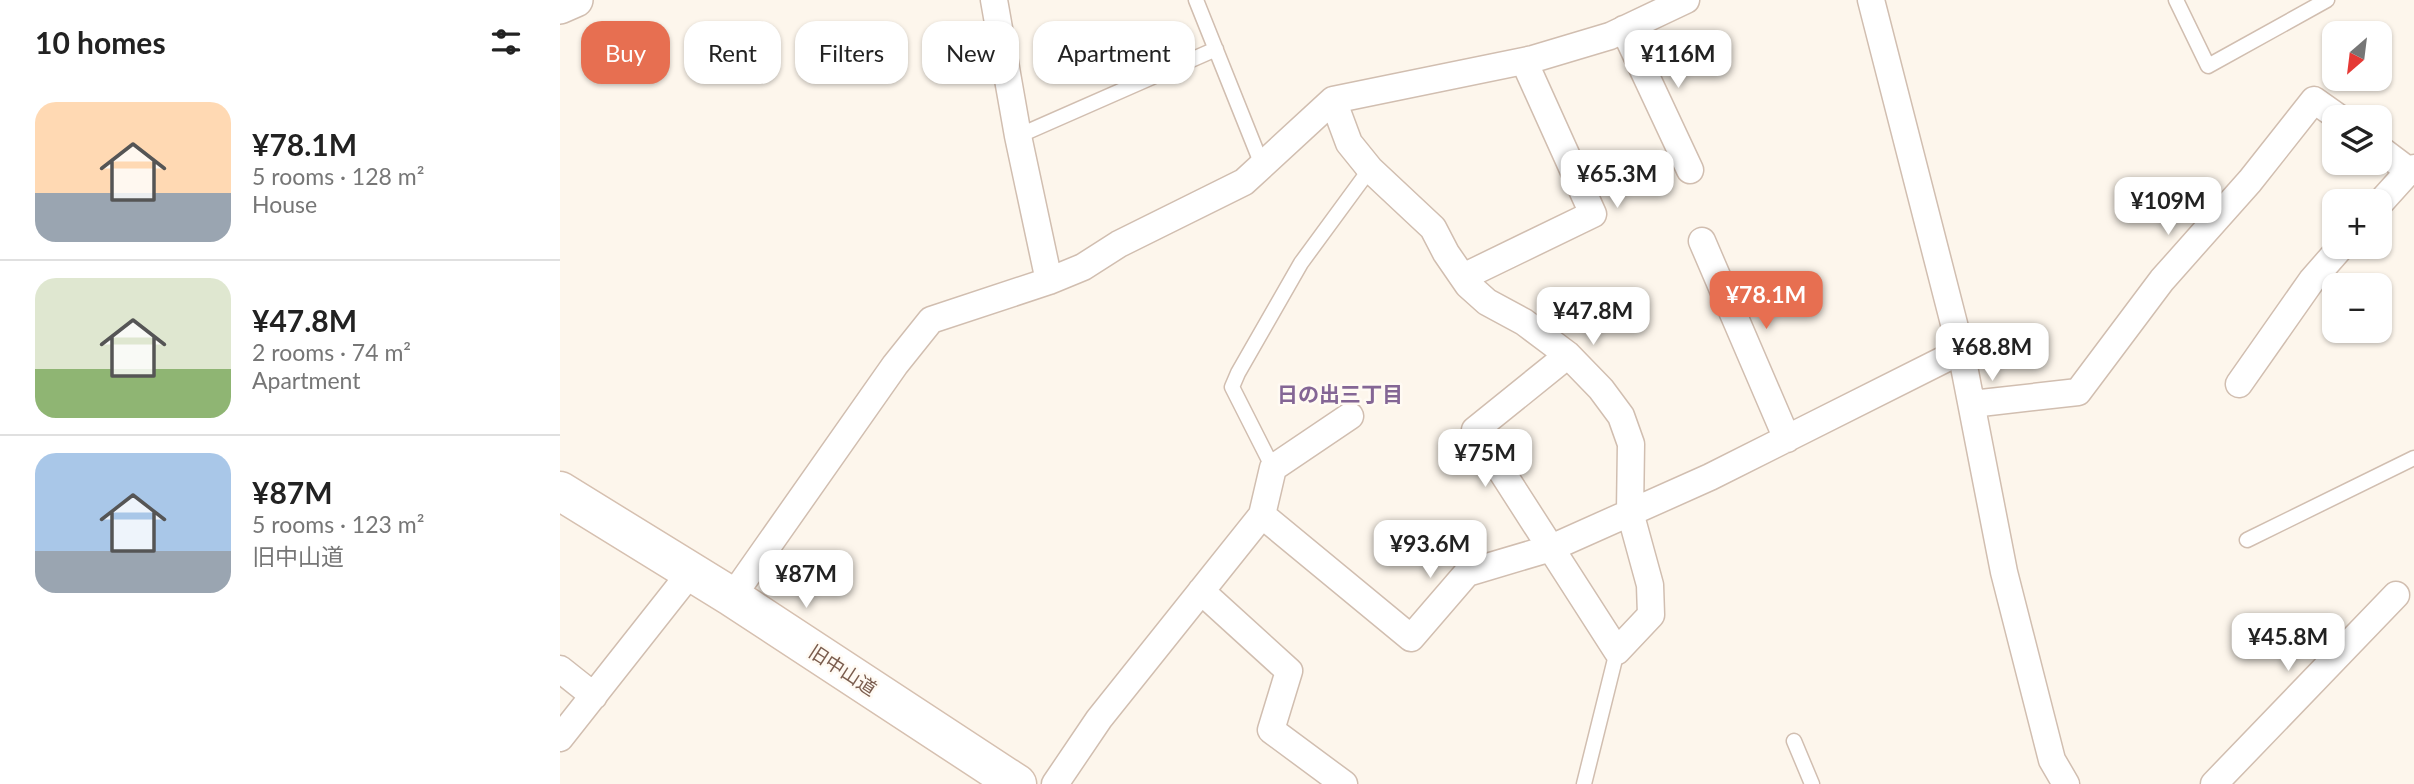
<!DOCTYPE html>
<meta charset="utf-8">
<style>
:root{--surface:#fff;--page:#f2f2f2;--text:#222;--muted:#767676;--line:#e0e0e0;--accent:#e76f51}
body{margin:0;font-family:Lato,"Noto Sans JP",sans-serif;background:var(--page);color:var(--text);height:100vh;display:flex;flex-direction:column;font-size:26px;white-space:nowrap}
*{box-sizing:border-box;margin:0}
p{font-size:23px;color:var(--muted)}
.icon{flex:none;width:38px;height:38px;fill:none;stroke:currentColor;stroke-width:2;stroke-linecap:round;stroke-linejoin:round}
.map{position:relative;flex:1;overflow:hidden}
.sheet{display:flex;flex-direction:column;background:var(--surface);width:560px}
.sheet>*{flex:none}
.banner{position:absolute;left:21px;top:21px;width:665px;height:63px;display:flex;gap:14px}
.needle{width:46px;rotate:208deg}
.controls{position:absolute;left:1762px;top:21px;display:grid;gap:14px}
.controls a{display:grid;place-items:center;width:70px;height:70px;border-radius:14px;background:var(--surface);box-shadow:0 2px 5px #0004;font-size:35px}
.price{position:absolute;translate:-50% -60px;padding:0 16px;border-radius:14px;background:#fff;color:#222;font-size:23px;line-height:46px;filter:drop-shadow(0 2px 4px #0008)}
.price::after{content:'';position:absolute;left:50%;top:42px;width:21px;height:16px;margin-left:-10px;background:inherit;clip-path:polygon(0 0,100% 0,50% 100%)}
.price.current{background:var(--accent);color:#fff}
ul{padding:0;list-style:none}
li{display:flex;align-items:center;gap:21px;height:175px;padding:0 35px}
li+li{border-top:2px solid var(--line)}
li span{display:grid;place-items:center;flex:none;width:196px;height:140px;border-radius:21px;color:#555}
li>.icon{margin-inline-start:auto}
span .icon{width:84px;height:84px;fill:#fffc;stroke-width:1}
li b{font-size:30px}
h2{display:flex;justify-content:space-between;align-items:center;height:84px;padding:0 35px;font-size:30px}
.tag{padding:0 24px;border-radius:21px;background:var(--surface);box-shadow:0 2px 5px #0004;font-size:24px;line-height:63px}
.tag.current{background:var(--accent);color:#fff}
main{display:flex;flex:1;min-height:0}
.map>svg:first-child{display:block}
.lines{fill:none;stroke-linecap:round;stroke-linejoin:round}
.service-casing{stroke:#d1beb0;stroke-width:17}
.minor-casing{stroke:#d1beb0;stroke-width:29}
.tertiary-casing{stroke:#d1beb0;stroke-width:36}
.secondary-casing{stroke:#d6c0b0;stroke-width:41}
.service{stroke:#fff;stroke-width:14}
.minor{stroke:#fff;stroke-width:26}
.tertiary{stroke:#fff;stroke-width:33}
.secondary{stroke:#fff;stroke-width:38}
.labels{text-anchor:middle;stroke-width:5;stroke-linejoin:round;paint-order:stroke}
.street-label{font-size:19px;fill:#7a5c4d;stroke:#fffaf3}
.neighbourhood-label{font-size:21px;font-weight:bold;fill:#846695;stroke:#fffaf3}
</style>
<main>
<section class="sheet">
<h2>10 homes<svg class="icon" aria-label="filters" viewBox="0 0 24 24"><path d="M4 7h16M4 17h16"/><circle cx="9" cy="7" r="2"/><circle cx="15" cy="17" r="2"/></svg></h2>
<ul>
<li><span style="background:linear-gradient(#ffd9b3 65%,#9aa5b1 0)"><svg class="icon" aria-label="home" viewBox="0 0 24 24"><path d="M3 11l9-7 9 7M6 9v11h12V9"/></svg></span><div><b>¥78.1M</b><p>5 rooms · 128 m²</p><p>House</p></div></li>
<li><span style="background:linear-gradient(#dfe7d0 65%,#8fb573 0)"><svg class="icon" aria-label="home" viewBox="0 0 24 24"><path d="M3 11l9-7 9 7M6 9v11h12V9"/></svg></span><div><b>¥47.8M</b><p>2 rooms · 74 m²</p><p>Apartment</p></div></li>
<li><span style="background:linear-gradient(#a9c7e8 70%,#9aa5b1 0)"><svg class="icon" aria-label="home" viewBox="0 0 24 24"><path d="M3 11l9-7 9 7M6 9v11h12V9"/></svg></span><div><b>¥87M</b><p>5 rooms · 123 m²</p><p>旧中山道</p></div></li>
</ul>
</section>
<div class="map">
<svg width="1854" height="784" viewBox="0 0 1854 784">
<rect width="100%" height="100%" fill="#fdf6ec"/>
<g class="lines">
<defs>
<path id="service" d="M636,0L702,165
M1616,0L1648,66L1767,0
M458,136L656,49
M713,468L672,387L678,373L741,263L810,169
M1687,540L1854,458
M1234,741L1252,784
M1024,784L1057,651"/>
<path id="minor" d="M434,0L458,136L489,281
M1311,0L1401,351L1444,572L1492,760L1506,784
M1064,29L1130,170
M773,100L789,143L810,169L873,228L886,253L908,285L927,302L964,322L1008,355L1041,389L1061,416L1071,444L1070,512L1090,585L1091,615L1057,651L915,430L1008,355
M1820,149L1849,171L1854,168
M1820,203L1849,171
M1142,241L1227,439
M903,277L1033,214L964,61
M1679,384L1752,280L1781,247
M1412,404L1518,392L1602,280L1690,181L1754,100L1778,117
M702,515L713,468L790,416
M641,591L729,671L711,730L784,784
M172,597L335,365L371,320L489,281L523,267L559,244L684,182L773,100L973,59L1050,36L1126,0
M0,669L34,696
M0,738L131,572
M495,784L539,719L702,515L851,638L907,573L991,548L1150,477L1401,351
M1654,784L1836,595"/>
<path id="tertiary" d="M0,7L16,0"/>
<path id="secondary" d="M0,491L172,597L457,784"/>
</defs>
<use href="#service" class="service-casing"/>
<use href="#minor" class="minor-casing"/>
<use href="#tertiary" class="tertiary-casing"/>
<use href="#secondary" class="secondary-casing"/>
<use href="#service" class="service"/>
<use href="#minor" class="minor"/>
<use href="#tertiary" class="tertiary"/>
<use href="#secondary" class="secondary"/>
</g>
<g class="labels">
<g class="street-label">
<text transform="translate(283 670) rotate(33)" y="7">旧中山道</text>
</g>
<g class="neighbourhood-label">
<text x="780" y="402">日の出三丁目</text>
</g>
</g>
</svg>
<div class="controls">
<a><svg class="needle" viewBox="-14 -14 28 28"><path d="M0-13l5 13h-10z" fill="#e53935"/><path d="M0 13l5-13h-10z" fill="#767676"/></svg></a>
<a><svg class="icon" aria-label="layers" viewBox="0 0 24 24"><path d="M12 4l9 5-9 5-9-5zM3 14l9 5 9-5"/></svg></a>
<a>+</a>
<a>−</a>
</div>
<b class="price" style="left:1118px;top:90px">¥116M</b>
<b class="price" style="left:1057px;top:210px">¥65.3M</b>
<b class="price" style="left:1608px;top:237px">¥109M</b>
<b class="price current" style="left:1206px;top:331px">¥78.1M</b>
<b class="price" style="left:1033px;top:347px">¥47.8M</b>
<b class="price" style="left:1432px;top:383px">¥68.8M</b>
<b class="price" style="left:925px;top:489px">¥75M</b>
<b class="price" style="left:870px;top:580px">¥93.6M</b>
<b class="price" style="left:246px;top:610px">¥87M</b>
<b class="price" style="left:1728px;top:673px">¥45.8M</b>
<div class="banner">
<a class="tag current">Buy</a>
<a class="tag">Rent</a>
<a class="tag">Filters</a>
<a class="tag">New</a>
<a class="tag">Apartment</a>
</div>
</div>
</main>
